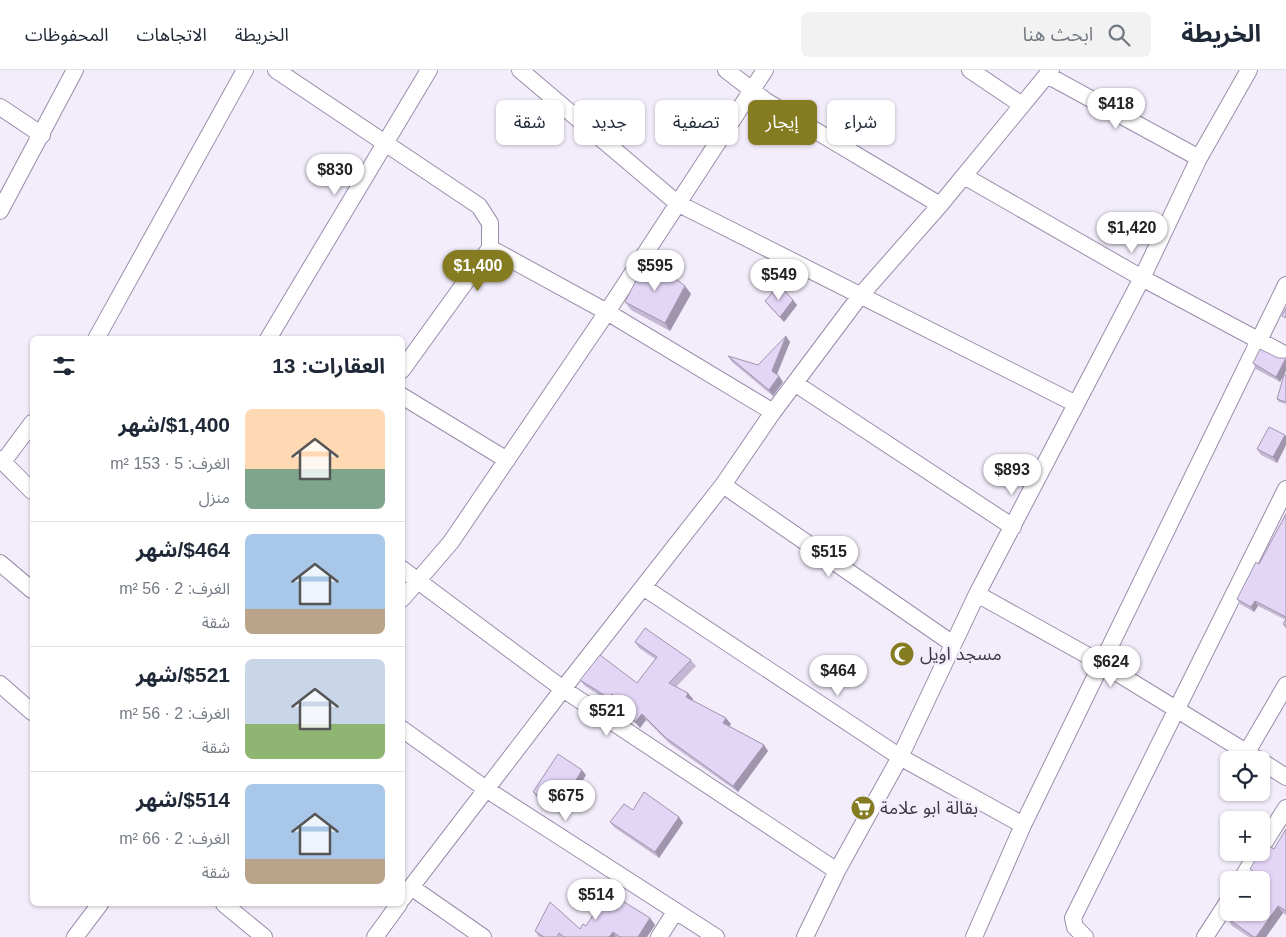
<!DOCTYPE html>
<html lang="ar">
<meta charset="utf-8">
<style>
:root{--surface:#fff;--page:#f2f2f3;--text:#1f2937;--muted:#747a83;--line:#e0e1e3;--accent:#857b20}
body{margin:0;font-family:Arial,"Noto Sans Arabic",sans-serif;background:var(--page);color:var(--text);direction:rtl;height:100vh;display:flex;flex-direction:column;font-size:19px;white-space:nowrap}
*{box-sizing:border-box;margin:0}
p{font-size:16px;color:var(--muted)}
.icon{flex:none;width:28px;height:28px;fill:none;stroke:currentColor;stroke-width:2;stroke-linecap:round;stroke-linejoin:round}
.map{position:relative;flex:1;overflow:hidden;direction:ltr}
.drawer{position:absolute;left:30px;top:266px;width:375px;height:570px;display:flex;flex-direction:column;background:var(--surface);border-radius:8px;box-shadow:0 1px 4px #0004;direction:rtl}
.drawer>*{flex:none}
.banner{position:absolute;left:420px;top:30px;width:475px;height:45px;direction:rtl;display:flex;gap:10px}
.controls{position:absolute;left:1220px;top:681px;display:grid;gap:10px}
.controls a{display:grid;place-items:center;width:50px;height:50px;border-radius:8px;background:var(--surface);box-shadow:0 1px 4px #0004;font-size:25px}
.price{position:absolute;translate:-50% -42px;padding:0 11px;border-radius:18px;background:#fff;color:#222;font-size:16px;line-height:32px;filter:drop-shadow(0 1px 2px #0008)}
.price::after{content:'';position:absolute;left:50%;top:30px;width:15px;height:11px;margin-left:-8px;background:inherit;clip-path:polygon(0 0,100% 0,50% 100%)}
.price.current{background:var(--accent);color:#fff}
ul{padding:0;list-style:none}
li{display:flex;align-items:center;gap:15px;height:125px;padding:0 20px}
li+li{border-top:1px solid var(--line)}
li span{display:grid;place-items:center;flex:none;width:140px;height:100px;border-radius:8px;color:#555}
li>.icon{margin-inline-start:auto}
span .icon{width:60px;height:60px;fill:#fffc;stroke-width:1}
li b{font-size:21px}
h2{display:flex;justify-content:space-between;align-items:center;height:60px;padding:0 20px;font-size:21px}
.pill{padding:0 18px;border-radius:8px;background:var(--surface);box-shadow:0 1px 4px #0004;font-size:18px;line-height:45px}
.pill.current{background:var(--accent);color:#fff}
header{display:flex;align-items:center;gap:30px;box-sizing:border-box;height:70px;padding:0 25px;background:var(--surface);border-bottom:1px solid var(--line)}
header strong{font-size:24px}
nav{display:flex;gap:28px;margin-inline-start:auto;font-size:18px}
.search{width:350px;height:45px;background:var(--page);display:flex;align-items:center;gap:12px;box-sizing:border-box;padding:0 18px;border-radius:8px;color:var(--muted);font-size:19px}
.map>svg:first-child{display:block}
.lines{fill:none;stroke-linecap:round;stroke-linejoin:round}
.street-casing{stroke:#998cab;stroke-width:18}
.street{stroke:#fff;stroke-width:16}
.wall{fill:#c3b7d4}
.shaded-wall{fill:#9f95ac}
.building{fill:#e3d5f6;stroke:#9f95ac}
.labels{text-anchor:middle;stroke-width:5;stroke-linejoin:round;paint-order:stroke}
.poi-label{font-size:18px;fill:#3e3946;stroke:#f3edfb;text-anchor:start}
</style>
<header>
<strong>الخريطة</strong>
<div class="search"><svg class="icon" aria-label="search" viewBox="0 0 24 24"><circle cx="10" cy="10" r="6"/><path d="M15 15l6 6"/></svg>ابحث هنا</div>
<nav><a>الخريطة</a><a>الاتجاهات</a><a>المحفوظات</a></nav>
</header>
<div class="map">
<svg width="1286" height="867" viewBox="0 0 1286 867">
<rect width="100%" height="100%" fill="#f3edfb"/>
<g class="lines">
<defs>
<path id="street" d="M276,0L479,136L490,153V178L402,300
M520,0L677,133L1076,334
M726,0L766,31L940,135
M970,0L1022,35
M1047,5L1199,88
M0,37L42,65
M964,106L1142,208L1286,285
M0,141L75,0
M490,178L607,242L773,342
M96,269L245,0
M268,269L429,0
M796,314L1013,457
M402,326L507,390
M0,389L32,421
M3,392L32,353
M723,415L953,574
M0,493L32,520
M402,499L563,619L837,801
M643,517L900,687L1023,755
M977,524L1101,593L1259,690
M402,529L451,472L607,242L765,0
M0,614L32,642
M402,659L486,719L716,867
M1247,682L1286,615
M1261,691L1286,707
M1261,778L1286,738
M1241,810L1258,782
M411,817L483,867
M402,829L563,619L723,415L773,342L860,226L940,135L1051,0
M224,834L264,867
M75,867L100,834
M375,867L399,834
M659,867L675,842
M805,867L837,801L900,687L977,524L1142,208L1199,88L1249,0
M974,867L1023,755L1286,215
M1085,867L1075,857L1073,848L1286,419
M1205,867L1229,830"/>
</defs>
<use href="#street" class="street-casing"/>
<use href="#street" class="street"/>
</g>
<path class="wall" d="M685,216L691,224L670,261L631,240L625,232Z
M793,230L797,235L784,252L769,236L765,231Z
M790,272L777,305L783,312L773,326L732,292L728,286L758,295Z
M1286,289V301L1280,312L1256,299L1253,293Z
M1286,305V334L1279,332L1277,329Z
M1285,365L1286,367V375L1277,393L1261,385L1257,379Z
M1286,444V559L1283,554L1286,550L1258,536L1254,542L1240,534L1237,529L1259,494Z
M635,572L691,590L696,596L676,617L693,629L692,630L731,654L729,656L764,675L768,681L738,722L669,673L646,650L640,658L616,631L613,634L585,616L580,610L637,613L655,589L639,578Z
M586,705L562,745L537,728L533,722Z
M633,740L679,747L683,753L659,788L614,757L610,752Z
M1286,759V845L1283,843L1266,867H1249L1232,856L1227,848L1255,807L1250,799L1274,779Z
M650,848L655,855L647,867H539L535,861L580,859L586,856Z"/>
<path class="shaded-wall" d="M685,216L691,224L670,261L665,253Z
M793,230L797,235L784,252L780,247Z
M786,266L790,272L776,306L772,301Z
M1286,289V301L1280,312L1276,307Z
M779,306L783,312L773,326L769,320Z
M1285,365L1286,367V375L1277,393L1273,387Z
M1255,531L1258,536L1254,542L1251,537Z
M688,623L693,629L691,634L686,627Z
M612,624L616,631L613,634L609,628Z
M642,644L646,650L640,658L635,652Z
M726,648L731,654L727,659L723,653Z
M764,675L768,681L738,722L733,716Z
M582,700L586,705L562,745L558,740Z
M679,747L683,753L659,788L655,782Z
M1278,836L1283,843L1266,867H1256Z
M650,848L655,855L647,867H638Z
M613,862L616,867H609Z"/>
<path class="building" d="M648,187L685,216L665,253L625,232Z
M779,215L793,230L780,247L765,231Z
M1286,238V248L1282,246Z
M786,266L772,301L779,306L769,320L728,286L758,295Z
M1260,279L1278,288H1286L1276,307L1253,293Z
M1284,305H1286V332L1277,329Z
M1269,357L1285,365L1273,387L1257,379Z
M1286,444V547L1255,531L1251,537L1237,529L1256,492L1259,494Z
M1286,549V556L1283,554Z
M645,558L691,590L669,613L688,623L686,627L726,648L723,653L764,675L733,716L665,667L642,644L635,652L612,624L609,628L580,610L600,585L637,613L657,587L635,572Z
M558,684L582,700L558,740L533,722Z
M644,722L679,747L655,782L610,752L624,734L633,740Z
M1286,759V841L1278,836L1256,867H1254L1227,848L1231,842H1261V810H1253L1257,804L1250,799L1260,782H1261V780L1266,774L1274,779Z
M608,822L650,848L638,867H620L613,862L609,867H564L559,863L557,867H544L535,861L550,832L580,859L583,854L586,856Z"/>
<defs>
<symbol id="mosque-disc" viewBox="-11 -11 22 22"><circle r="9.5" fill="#857b20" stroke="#f3edfb"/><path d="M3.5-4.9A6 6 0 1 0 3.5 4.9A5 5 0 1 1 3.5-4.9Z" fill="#fff"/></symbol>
<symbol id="supermarket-disc" viewBox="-11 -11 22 22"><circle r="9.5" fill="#857b20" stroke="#f3edfb"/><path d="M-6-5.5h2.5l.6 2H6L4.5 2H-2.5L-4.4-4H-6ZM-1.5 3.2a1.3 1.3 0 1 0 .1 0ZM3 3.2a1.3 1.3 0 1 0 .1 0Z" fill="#fff"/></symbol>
</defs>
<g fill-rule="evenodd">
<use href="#mosque-disc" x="888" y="570" width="28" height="28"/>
<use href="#supermarket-disc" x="849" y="724" width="28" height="28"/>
</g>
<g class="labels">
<g class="poi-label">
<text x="920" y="590">مسجد اويل</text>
<text x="880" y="744">بقالة ابو علامة</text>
</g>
</g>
</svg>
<div class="controls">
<a><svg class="icon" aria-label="locate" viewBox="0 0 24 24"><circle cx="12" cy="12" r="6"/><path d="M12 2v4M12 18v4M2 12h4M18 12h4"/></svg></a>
<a>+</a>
<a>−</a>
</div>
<b class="price" style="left:1116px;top:60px">$418</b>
<b class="price" style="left:335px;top:126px">$830</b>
<b class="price" style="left:1132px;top:184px">$1,420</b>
<b class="price current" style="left:478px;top:222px">$1,400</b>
<b class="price" style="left:655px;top:222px">$595</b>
<b class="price" style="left:779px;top:231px">$549</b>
<b class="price" style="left:1012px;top:426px">$893</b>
<b class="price" style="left:829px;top:508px">$515</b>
<b class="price" style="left:1111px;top:618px">$624</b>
<b class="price" style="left:838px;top:627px">$464</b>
<b class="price" style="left:607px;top:667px">$521</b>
<b class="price" style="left:566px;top:752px">$675</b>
<b class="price" style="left:596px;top:851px">$514</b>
<div class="banner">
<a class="pill">شراء</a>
<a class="pill current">إيجار</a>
<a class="pill">تصفية</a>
<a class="pill">جديد</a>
<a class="pill">شقة</a>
</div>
<section class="drawer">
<h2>العقارات: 13<svg class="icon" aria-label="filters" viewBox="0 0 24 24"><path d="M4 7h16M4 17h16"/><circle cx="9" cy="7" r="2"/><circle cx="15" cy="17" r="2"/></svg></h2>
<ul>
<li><span style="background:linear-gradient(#ffd9b3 60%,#7fa58c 0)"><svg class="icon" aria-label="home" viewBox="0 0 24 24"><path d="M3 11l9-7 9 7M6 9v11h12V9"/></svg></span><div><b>$1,400/شهر</b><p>الغرف: 5 · 153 m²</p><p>منزل</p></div></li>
<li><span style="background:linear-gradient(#a9c7e8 75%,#b9a48a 0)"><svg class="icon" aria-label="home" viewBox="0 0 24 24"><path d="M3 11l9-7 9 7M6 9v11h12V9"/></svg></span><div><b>$464/شهر</b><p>الغرف: 2 · 56 m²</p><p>شقة</p></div></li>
<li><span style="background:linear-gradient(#c9d6e8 65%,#8fb573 0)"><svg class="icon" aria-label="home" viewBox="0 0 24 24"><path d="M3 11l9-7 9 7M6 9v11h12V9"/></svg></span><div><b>$521/شهر</b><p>الغرف: 2 · 56 m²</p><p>شقة</p></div></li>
<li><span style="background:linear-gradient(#a9c7e8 75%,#b9a48a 0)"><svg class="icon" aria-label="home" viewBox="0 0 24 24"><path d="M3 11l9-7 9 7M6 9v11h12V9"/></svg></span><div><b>$514/شهر</b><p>الغرف: 2 · 66 m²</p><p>شقة</p></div></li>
</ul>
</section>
</div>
